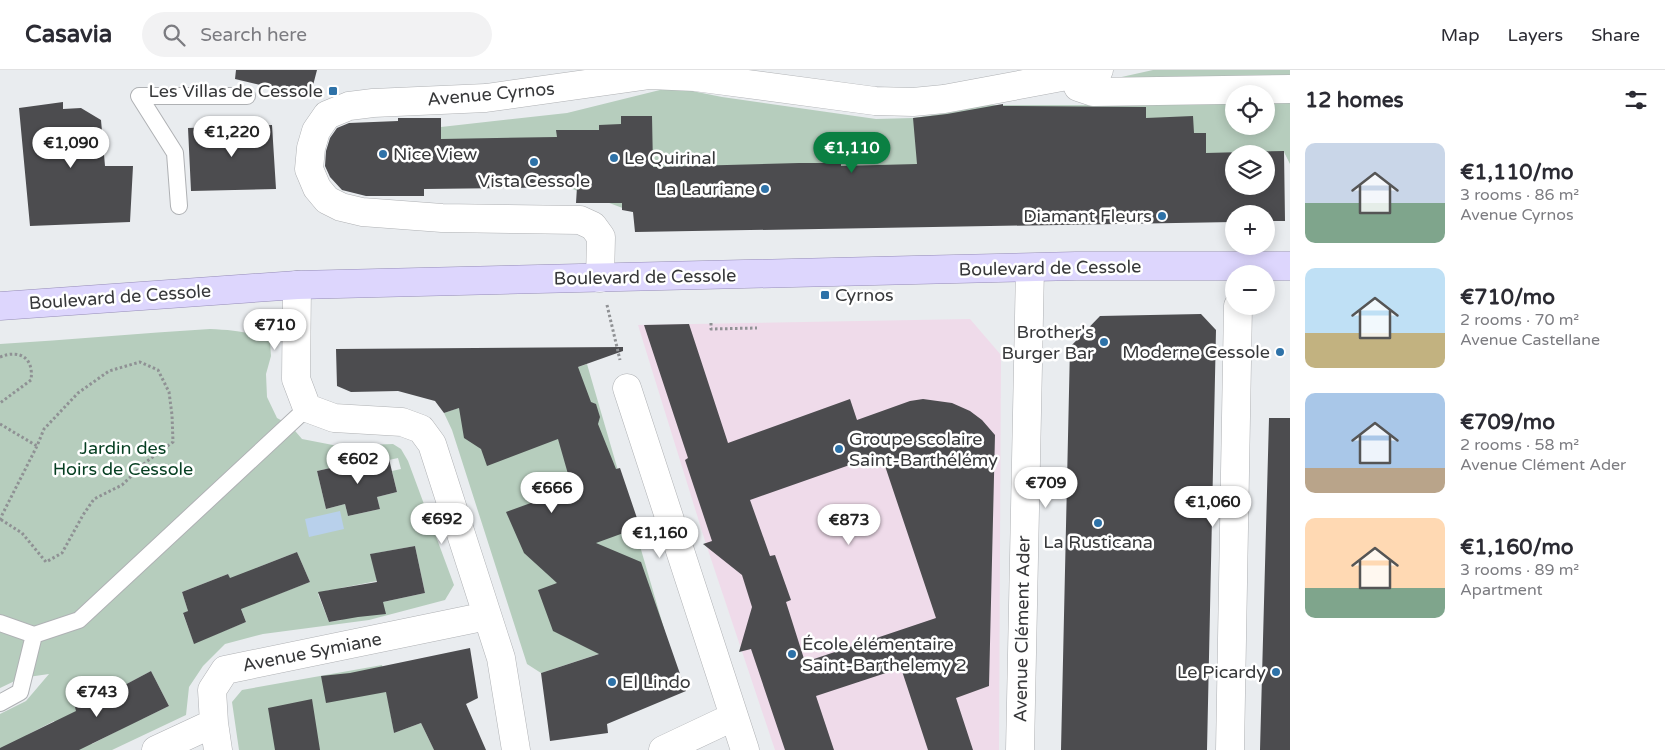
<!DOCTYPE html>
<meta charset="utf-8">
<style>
:root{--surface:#fff;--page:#f2f2f3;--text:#2b2b33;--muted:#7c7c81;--line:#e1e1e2;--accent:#0b8043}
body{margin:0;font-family:"Varela Round",sans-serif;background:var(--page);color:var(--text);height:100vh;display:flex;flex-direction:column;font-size:19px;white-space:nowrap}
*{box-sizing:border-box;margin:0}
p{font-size:16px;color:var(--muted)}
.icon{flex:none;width:28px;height:28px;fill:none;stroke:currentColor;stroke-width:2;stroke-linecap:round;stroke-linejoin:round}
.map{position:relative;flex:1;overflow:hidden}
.drawer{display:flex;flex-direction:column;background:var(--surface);width:375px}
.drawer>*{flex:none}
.buttons{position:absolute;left:1225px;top:15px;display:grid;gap:10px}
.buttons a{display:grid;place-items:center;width:50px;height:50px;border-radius:50%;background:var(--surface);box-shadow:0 2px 12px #0003;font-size:25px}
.price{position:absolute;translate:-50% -42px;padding:0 11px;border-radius:18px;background:#fff;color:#222;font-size:16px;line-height:32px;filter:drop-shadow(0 1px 2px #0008)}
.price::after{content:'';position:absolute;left:50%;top:30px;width:15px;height:11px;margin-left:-8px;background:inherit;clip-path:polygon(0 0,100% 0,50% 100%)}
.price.on{background:var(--accent);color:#fff}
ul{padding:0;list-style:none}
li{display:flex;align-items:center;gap:15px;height:125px;padding:0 15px}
li span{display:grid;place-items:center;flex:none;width:140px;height:100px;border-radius:10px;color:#555}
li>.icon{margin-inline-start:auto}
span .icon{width:60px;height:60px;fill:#fffc;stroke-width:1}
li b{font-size:21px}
h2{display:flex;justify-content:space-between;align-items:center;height:60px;padding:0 15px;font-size:21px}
header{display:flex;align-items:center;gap:30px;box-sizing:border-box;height:70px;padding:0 25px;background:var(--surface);border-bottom:1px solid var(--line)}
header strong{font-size:24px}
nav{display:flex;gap:28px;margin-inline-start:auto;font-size:18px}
.search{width:350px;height:45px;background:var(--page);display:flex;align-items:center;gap:12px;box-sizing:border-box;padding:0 18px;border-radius:28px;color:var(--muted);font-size:19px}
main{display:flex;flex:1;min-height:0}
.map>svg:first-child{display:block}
.education{fill:#efdbea}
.green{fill:#b6cdbd;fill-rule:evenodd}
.water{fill:#b8d0eb}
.building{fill:#4c4c4f;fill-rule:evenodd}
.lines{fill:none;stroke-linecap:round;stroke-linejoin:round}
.lane-casing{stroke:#afb1b4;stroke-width:18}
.street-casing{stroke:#afb1b4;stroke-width:29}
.primary-casing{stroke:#958cb7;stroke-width:29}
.path{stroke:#8f9194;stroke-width:3;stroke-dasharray:2.5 2.5;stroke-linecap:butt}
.lane{stroke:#fff;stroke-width:16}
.street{stroke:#fff;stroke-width:28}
.primary{stroke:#ddd6fd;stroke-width:28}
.poi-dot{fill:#2e72a8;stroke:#fff;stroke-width:2}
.labels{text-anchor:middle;stroke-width:5;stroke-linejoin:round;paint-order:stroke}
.poi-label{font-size:18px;fill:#37383a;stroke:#fff;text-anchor:end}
.street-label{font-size:18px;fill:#37383a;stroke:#fff}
.park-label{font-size:18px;fill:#053e21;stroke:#fff}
</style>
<header>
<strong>Casavia</strong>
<div class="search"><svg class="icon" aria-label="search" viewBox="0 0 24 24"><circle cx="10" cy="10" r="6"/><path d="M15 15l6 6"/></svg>Search here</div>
<nav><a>Map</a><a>Layers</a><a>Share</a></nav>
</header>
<main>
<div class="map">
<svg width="1290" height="680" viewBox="0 0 1290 680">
<rect width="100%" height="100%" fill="#e9ecef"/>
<path class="education" d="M970,249L1001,285L999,680H775L706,474L638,255Z"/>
<path class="green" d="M1153,0H1290V10L1099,12Z
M672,17L722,27L876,49L913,48L953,42L985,35H1146L1152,29H1234V56H1266V29L1290,28V94L1284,82L1266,84H1234L633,142L441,69V57L567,43Z
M210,259C231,260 250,261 270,271L271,286L266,304L267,327L277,348L290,355L302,369L338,376L393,374L401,379L408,391L454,515L445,530L369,550L263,564L225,574L203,596L189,617L186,645L112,680H68L54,651L27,665L34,680H0V644L26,631L49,604L21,608L0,618V274C70,270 140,263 210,259ZM387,385L389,390L398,388L401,399L392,401L397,422L377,427L380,439L348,446L345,434L326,439L317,401ZM415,476L425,523L383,532L341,518L377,511L371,484ZM297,482L310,512L268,528L256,498ZM228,504L246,552L194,573L183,544L188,541L182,522ZM329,520L340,543L342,550L329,552L318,524ZM151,601L169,636L142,649L123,616ZM102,624L119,660L92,674L75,637Z
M587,294L665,562L541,603L527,594L452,360L444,343Z
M382,595L394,663L421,653L434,680H239L232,632L242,620Z"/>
<path class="water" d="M340,441L344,459L309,467L305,449Z"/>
<path class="building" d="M236,0H317L310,27L235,9Z
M63,32V39L81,38L101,50L105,96H133L130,152L30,156L19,38Z
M1003,34V36L1146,37V48L1193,46L1194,63H1206V83L1284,81L1285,151H1266V144H1234V152L635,162L633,142L622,140V133H576L577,117L424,119V126H366L342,120L330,107L325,96L326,81L330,68L337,58L349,53L398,51V48H441V69L557,67L556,60H599V55L621,54V46H652L653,97L799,93H841V96L917,94L913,48L947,44ZM1234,84H1266V116H1234Z
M272,55L276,119L191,121L188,58Z
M1201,244L1216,260L1207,680H1061L1070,277L1100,246Z
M689,254L728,373L850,329L857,350L910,331L923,329L952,333L970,341L982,350L995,365L989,616L956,628L973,680H928L901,598L816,626L834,680H785L751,579L739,582L752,537L742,505L703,474L712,471L685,390L688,388L644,255ZM881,384L936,548L805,592L786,532L791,530L775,485L770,486L750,430Z
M623,277V281L578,297L591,332L596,334L600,347L598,354L616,399L620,398L640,457L596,473L641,492L686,621L607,654L608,663L550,671L541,603L599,584L553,561L538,520L557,513L524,483L506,442L572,418L558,369L487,396L481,379L464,368L459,338L444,343L435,331L398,321L351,322L337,316L336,279Z
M1269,348H1290V680H1260Z
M388,385L397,422L377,427L380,439L348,446L345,434L326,439L317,401Z
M415,476L425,523L383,532L386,544L358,547L329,552L318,522L377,512L382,532L370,484Z
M297,482L310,512L241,539L246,552L194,574L183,543L188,541L182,522L228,504L230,508Z
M470,578L478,628L466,634L486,680H434L421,653L394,663L386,622L326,633L321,606L350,603Z
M151,601L169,636L79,680H0V678L76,641L75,637L102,624L104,626Z
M312,629L320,680H275L268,638Z"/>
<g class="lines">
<defs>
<path id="lane" d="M179,136L175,83L139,26H247
M0,553L34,565L79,550L307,338
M0,633L20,622L34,565"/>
<path id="street" d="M1073,6L1078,17L1093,22L1290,19
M600,208L601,167L593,156L580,150L442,148L362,142L341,137L327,130L317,118L309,99L311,78L316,61L327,45L349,36L373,33L486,28L650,5L695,7L875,31L913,32L944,29L1099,0
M297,215L296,309L307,338L334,348L402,352L421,359L432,374L501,588L516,680
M627,318L745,680
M156,680L214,653
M218,680L214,653L212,620L225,600L487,546
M663,680L733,647
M1020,680L1030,198
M1230,680L1238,236"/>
<path id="primary" d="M0,236L297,215L1076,196H1290"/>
</defs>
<use href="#lane" class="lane-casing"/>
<use href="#street" class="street-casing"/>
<use href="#primary" class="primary-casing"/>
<path class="path" d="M607,235L620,290
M711,253V259L757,258
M0,287C20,279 34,288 31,310L0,333
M0,354L37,376
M0,450V449L37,376L44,359L78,323L109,301L140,292L158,300L169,322L172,345L173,372L146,392L122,415L94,429L83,445L62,483L46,492L22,463L0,449"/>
<use href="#lane" class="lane"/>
<use href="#street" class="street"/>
<use href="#primary" class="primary"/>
</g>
<g class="poi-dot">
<rect x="328" y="16" width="10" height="10" rx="2.5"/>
<circle cx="383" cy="84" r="5"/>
<circle cx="614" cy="88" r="5"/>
<circle cx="534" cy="92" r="5"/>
<circle cx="765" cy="119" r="5"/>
<circle cx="1162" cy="146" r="5"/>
<rect x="820" y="220" width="10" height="10" rx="2.5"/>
<circle cx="1104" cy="272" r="5"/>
<circle cx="1280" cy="282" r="5"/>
<circle cx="839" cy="379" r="5"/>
<circle cx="1098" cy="453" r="5"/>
<circle cx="792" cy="584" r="5"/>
<circle cx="1276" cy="602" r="5"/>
<circle cx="612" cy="612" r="5"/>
</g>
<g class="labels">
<g class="poi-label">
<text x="323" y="27">Les Villas de Cessole</text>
<text x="393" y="90" text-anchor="start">Nice View</text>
<text x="624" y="94" text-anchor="start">Le Quirinal</text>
<text x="534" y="117" text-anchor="middle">Vista Cessole</text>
<text x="755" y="125">La Lauriane</text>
<text x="1152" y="152">Diamant Fleurs</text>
<text x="835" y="231" text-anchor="start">Cyrnos</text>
<text x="1094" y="268">Brother's<tspan x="1094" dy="21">Burger Bar</tspan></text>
<text x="1270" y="288">Moderne Cessole</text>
<text x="849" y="375" text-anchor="start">Groupe scolaire<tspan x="849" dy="21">Saint-Barthélémy</tspan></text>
<text x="1098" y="478" text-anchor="middle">La Rusticana</text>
<text x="802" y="580" text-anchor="start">École élémentaire<tspan x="802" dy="21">Saint-Barthelemy 2</tspan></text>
<text x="1266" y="608">Le Picardy</text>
<text x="622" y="618" text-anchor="start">El Lindo</text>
</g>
<g class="street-label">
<text transform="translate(491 24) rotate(-5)" y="6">Avenue Cyrnos</text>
<text transform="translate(1050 198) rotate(-1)" y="6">Boulevard de Cessole</text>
<text transform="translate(645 207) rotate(-1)" y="6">Boulevard de Cessole</text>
<text transform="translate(120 227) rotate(-4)" y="6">Boulevard de Cessole</text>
<text transform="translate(1022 559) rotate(-89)" y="6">Avenue Clément Ader</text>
<text transform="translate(312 582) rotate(-11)" y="6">Avenue Symiane</text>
</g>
<g class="park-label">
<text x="123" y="384">Jardin des<tspan x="123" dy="21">Hoirs de Cessole</tspan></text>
</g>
</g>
</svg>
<div class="buttons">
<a><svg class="icon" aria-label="locate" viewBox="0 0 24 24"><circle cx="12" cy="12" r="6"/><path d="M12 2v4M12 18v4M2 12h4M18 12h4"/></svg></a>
<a><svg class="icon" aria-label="layers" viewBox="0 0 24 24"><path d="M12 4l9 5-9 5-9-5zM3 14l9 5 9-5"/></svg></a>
<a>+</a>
<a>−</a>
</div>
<b class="price" style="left:232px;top:88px">€1,220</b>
<b class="price" style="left:71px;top:99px">€1,090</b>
<b class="price on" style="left:852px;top:104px">€1,110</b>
<b class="price" style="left:275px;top:281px">€710</b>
<b class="price" style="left:358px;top:415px">€602</b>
<b class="price" style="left:1046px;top:439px">€709</b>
<b class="price" style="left:552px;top:444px">€666</b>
<b class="price" style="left:1213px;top:458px">€1,060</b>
<b class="price" style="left:442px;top:475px">€692</b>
<b class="price" style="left:849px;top:476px">€873</b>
<b class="price" style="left:660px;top:489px">€1,160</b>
<b class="price" style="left:97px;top:648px">€743</b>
</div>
<section class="drawer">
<h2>12 homes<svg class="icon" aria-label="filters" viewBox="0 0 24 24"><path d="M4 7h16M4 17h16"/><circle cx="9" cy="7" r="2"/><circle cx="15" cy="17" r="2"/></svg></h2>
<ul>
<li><span style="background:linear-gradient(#c9d6e8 60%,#7fa58c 0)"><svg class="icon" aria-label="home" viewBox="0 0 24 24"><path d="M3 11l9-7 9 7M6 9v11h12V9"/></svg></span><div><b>€1,110/mo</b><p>3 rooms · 86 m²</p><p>Avenue Cyrnos</p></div></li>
<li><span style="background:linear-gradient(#bfe0f5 65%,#c2b280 0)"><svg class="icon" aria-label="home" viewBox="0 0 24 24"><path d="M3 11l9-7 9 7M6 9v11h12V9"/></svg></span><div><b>€710/mo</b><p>2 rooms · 70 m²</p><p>Avenue Castellane</p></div></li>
<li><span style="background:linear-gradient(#a9c7e8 75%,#b9a48a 0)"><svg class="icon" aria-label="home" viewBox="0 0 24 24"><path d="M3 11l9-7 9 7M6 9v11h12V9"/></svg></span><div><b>€709/mo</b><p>2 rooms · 58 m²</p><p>Avenue Clément Ader</p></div></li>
<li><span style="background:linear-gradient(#ffd9b3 70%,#7fa58c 0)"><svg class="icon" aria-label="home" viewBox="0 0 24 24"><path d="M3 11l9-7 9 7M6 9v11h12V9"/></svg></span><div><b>€1,160/mo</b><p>3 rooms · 89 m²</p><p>Apartment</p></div></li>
</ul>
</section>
</main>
